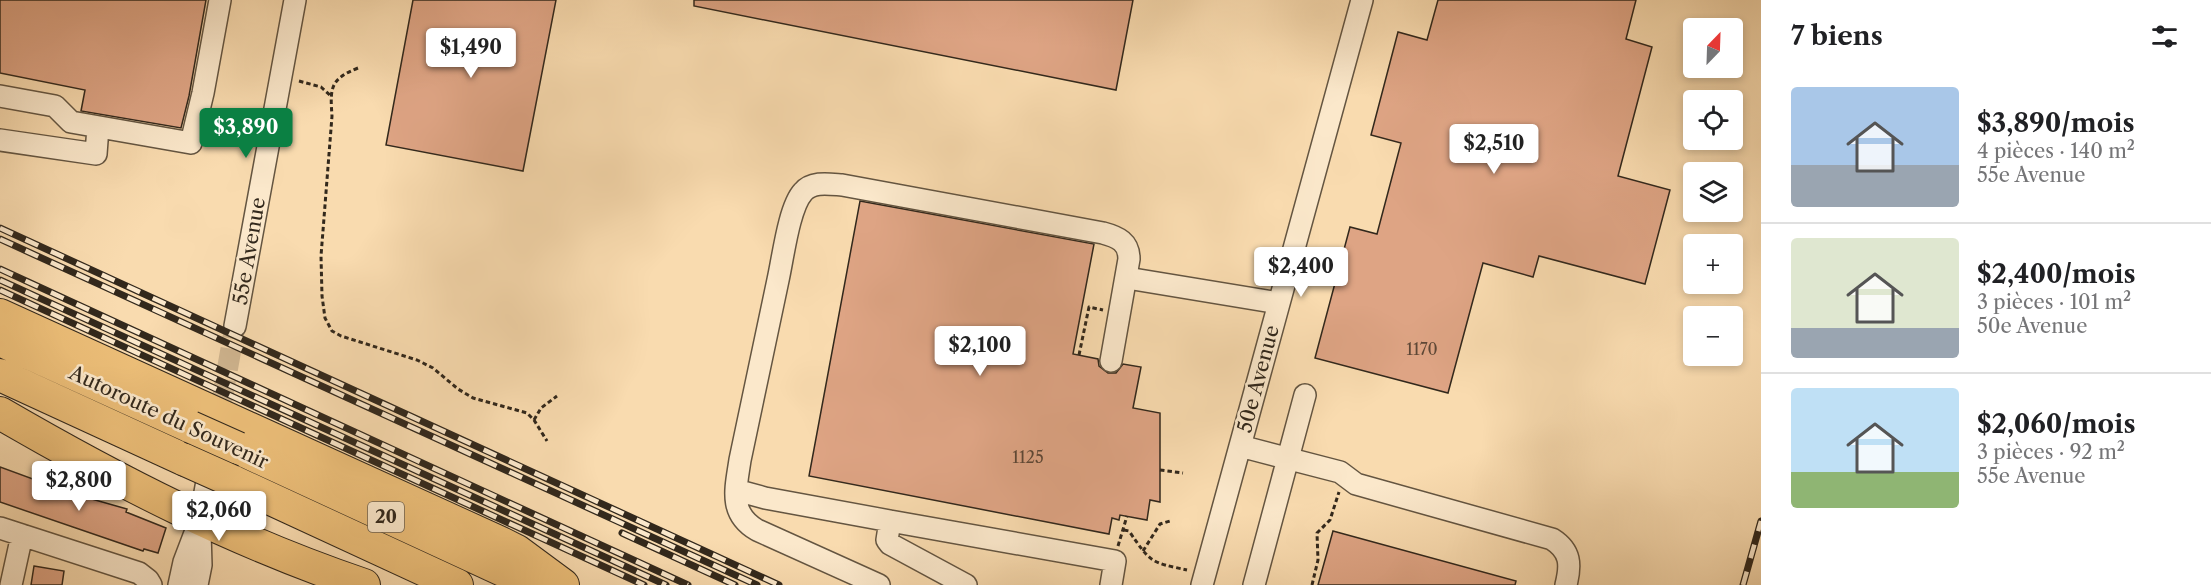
<!DOCTYPE html>
<html lang="fr">
<meta charset="utf-8">
<style>
:root{--surface:#fff;--page:#f2f2f2;--text:#202124;--muted:#757577;--line:#e0e0e0;--accent:#0b8043}
body{margin:0;font-family:"Libre Caslon Text",serif;background:var(--page);color:var(--text);height:100vh;display:flex;flex-direction:column;font-size:22px;white-space:nowrap}
*{box-sizing:border-box;margin:0}
p{font-size:20px;color:var(--muted)}
.icon{flex:none;width:33px;height:33px;fill:none;stroke:currentColor;stroke-width:2;stroke-linecap:round;stroke-linejoin:round}
.map{position:relative;flex:1;overflow:hidden}
.sheet{display:flex;flex-direction:column;background:var(--surface);width:450px}
.sheet>*{flex:none}
.needle{width:39px;rotate:23deg}
.buttons{position:absolute;left:1683px;top:18px;display:grid;gap:12px}
.buttons a{display:grid;place-items:center;width:60px;height:60px;border-radius:6px;background:var(--surface);box-shadow:0 3px 9px #0003;font-size:30px}
.price{position:absolute;translate:-50% -51px;padding:0 14px;border-radius:6px;background:#fff;color:#222;font-size:20px;line-height:39px;filter:drop-shadow(0 2px 3px #0008)}
.price::after{content:'';position:absolute;left:50%;top:36px;width:18px;height:14px;margin-left:-9px;background:inherit;clip-path:polygon(0 0,100% 0,50% 100%)}
.price.on{background:var(--accent);color:#fff}
ul{padding:0;list-style:none}
li{display:flex;align-items:center;gap:18px;height:150px;padding:0 30px}
li+li{border-top:2px solid var(--line)}
li span{display:grid;place-items:center;flex:none;width:168px;height:120px;border-radius:6px;color:#555}
li>.icon{margin-inline-start:auto}
span .icon{width:72px;height:72px;fill:#fffc;stroke-width:1}
li b{font-size:26px}
h2{display:flex;justify-content:space-between;align-items:center;height:72px;padding:0 30px;font-size:26px}
main{display:flex;flex:1;min-height:0}
.map>svg:first-child{display:block}
.building{fill:#dea484;stroke:#32281c;stroke-width:1.5}
.lines{fill:none;stroke-linecap:round;stroke-linejoin:round}
.minor-tunnel{stroke:#d1b792;stroke-width:21;stroke-dasharray:21 10;stroke-linecap:butt}
.minor-casing{stroke:#645541;stroke-width:24}
.highway-casing{stroke:#32281c;stroke-width:34}
.path{stroke:#32281c;stroke-width:3;stroke-dasharray:4.5 3;stroke-linecap:butt}
.minor{stroke:#fbe8cb;stroke-width:21}
.highway{stroke:#ecbe78;stroke-width:32}
.rail-casing{stroke:#32281c;stroke-width:7}
.rail{stroke:#fbe8cb;stroke-width:4.5;stroke-dasharray:14;stroke-linecap:butt}
.highway-bridge-casing{stroke:#32281c;stroke-width:34;stroke-linecap:butt}
.highway-bridge{stroke:#ecbe78;stroke-width:32}
.labels{text-anchor:middle;stroke-width:5;stroke-linejoin:round;paint-order:stroke}
.number-label{font-size:16px;fill:#5d4736}
.shield{fill:#fbe8cb;stroke:#6e6250;stroke-width:1.5}
.shield-label{font-size:18px;font-weight:bold;fill:#32281c}
.street-label{font-size:20px;fill:#32281c;stroke:#fbe8cb}
</style>
<main>
<div class="map">
<svg width="1761" height="585" viewBox="0 0 1761 585">
<rect width="100%" height="100%" fill="#f9dbaf"/>
<filter id="stains"><feTurbulence type="fractalNoise" baseFrequency=".00333" numOctaves="4"/><feColorMatrix values="0 0 0 0 .2 0 0 0 0 .09 0 0 0 0 .02 0 0 0 .5 -.17"/></filter>
<radialGradient id="worn" r=".72"><stop offset=".6" stop-color="#630" stop-opacity="0"/><stop offset="1" stop-color="#630" stop-opacity=".3"/></radialGradient>
<path class="building" d="M0,0H206L189,96L181,128L81,111L85,90L0,73Z
M413,0H556L523,171L386,145Z
M694,0H1133L1116,90L694,6Z
M1438,0H1636L1626,39L1652,47L1618,176L1670,190L1645,284L1539,256L1533,277L1483,263L1448,393L1315,358L1350,227L1377,234L1401,143L1371,135L1398,32L1427,40Z
M860,201L1094,244L1073,354L1098,359L1099,366L1108,373H1116L1123,364L1141,367L1133,408L1160,413V502L1150,500L1147,520L1120,515L1119,520L1112,518L1109,534L809,476Z
M0,467L49,485V482L75,491L74,494L127,509L126,512L166,528L158,553L144,549L143,551L0,502Z
M1333,531L1516,581L1515,585H1318Z
M34,566L64,571L62,585H31Z"/>
<g class="lines">
<path class="minor-tunnel" d="M222,400L235,326"/>
<defs>
<path id="minor" d="M0,96L55,106L71,122L191,143L203,93L220,0
M0,140L96,154L98,127
M1127,278L1279,303
M235,326L295,0
M1240,446L1340,472L1356,484L1552,539C1571,551 1571,565 1566,585
M736,490L765,498L890,521L887,540L890,544L966,585
M890,521L1115,561L1111,585
M0,528L139,573L148,580L151,585
M11,585L22,535
M179,585L184,562L200,520L211,459
M197,585L201,565L200,532
M879,585L757,530C728,513 736,488 740,460C753,400 765,340 778,280C783,258 789,207 803,192C812,181 829,184 842,185L1103,233C1118,237 1129,242 1129,259L1111,361
M1202,585L1362,0
M1254,585L1305,395"/>
<path id="highway" d="M0,315L499,542L517,551L563,585
M0,340L191,427
M0,375L185,460
M0,413C117,481 236,542 364,585
M238,448L535,585
M232,481L457,585"/>
</defs>
<use href="#minor" class="minor-casing"/>
<use href="#highway" class="highway-casing"/>
<path class="path" d="M358,68C330,79 330,88 332,116L321,256L322,296L325,318L332,331L341,336L417,360L433,368L458,389L473,398L527,413L534,420L547,441
M299,81L321,87L331,96
M1079,355L1089,307L1103,310
M534,420L541,408L557,396
M1160,470L1183,473
M1124,530L1129,531C1151,563 1150,562 1187,570
M1118,546L1127,516
M1143,551L1160,524L1170,521
M1312,585L1318,560L1317,533L1330,520L1339,492"/>
<use href="#minor" class="minor"/>
<use href="#highway" class="highway"/>
<defs>
<path id="rail" d="M0,228L779,585
M0,239L757,585
M0,269L688,585
M0,280L666,585
M0,290L644,585
M622,533L735,585
M1743,585L1761,521"/>
</defs>
<use href="#rail" class="rail-casing"/>
<use href="#rail" class="rail"/>
<defs>
<path id="highway-bridge" d="M191,427L238,448
M185,460L232,481"/>
</defs>
<use href="#highway-bridge" class="highway-bridge-casing"/>
<use href="#highway-bridge" class="highway-bridge"/>
</g>
<g class="labels">
<g class="number-label">
<text x="1422" y="355">1170</text>
<text x="1028" y="463">1125</text>
</g>
<rect class="shield" x="368" y="502" width="36" height="30" rx="4.5"/>
<g class="shield-label">
<text x="386" y="523">20</text>
</g>
<g class="street-label">
<text transform="translate(249 251) rotate(-80)" y="7">55e Avenue</text>
<text transform="translate(1258 379) rotate(-75)" y="7">50e Avenue</text>
<text transform="translate(169 417) rotate(25)" y="7">Autoroute du Souvenir</text>
</g>
</g>
<rect width="100%" height="100%" filter="url(#stains)"/>
<rect width="100%" height="100%" fill="url(#worn)"/>
</svg>
<div class="buttons">
<a><svg class="needle" viewBox="-14 -14 28 28"><path d="M0-13l5 13h-10z" fill="#e53935"/><path d="M0 13l5-13h-10z" fill="#757577"/></svg></a>
<a><svg class="icon" aria-label="locate" viewBox="0 0 24 24"><circle cx="12" cy="12" r="6"/><path d="M12 2v4M12 18v4M2 12h4M18 12h4"/></svg></a>
<a><svg class="icon" aria-label="layers" viewBox="0 0 24 24"><path d="M12 4l9 5-9 5-9-5zM3 14l9 5 9-5"/></svg></a>
<a>+</a>
<a>−</a>
</div>
<b class="price" style="left:471px;top:79px">$1,490</b>
<b class="price on" style="left:246px;top:159px">$3,890</b>
<b class="price" style="left:1494px;top:175px">$2,510</b>
<b class="price" style="left:1301px;top:298px">$2,400</b>
<b class="price" style="left:980px;top:377px">$2,100</b>
<b class="price" style="left:79px;top:512px">$2,800</b>
<b class="price" style="left:219px;top:542px">$2,060</b>
</div>
<section class="sheet">
<h2>7 biens<svg class="icon" aria-label="filters" viewBox="0 0 24 24"><path d="M4 7h16M4 17h16"/><circle cx="9" cy="7" r="2"/><circle cx="15" cy="17" r="2"/></svg></h2>
<ul>
<li><span style="background:linear-gradient(#a9c7e8 65%,#9aa5b1 0)"><svg class="icon" aria-label="home" viewBox="0 0 24 24"><path d="M3 11l9-7 9 7M6 9v11h12V9"/></svg></span><div><b>$3,890/mois</b><p>4 pièces · 140 m²</p><p>55e Avenue</p></div></li>
<li><span style="background:linear-gradient(#dfe7d0 75%,#9aa5b1 0)"><svg class="icon" aria-label="home" viewBox="0 0 24 24"><path d="M3 11l9-7 9 7M6 9v11h12V9"/></svg></span><div><b>$2,400/mois</b><p>3 pièces · 101 m²</p><p>50e Avenue</p></div></li>
<li><span style="background:linear-gradient(#bfe0f5 70%,#8fb573 0)"><svg class="icon" aria-label="home" viewBox="0 0 24 24"><path d="M3 11l9-7 9 7M6 9v11h12V9"/></svg></span><div><b>$2,060/mois</b><p>3 pièces · 92 m²</p><p>55e Avenue</p></div></li>
</ul>
</section>
</main>
